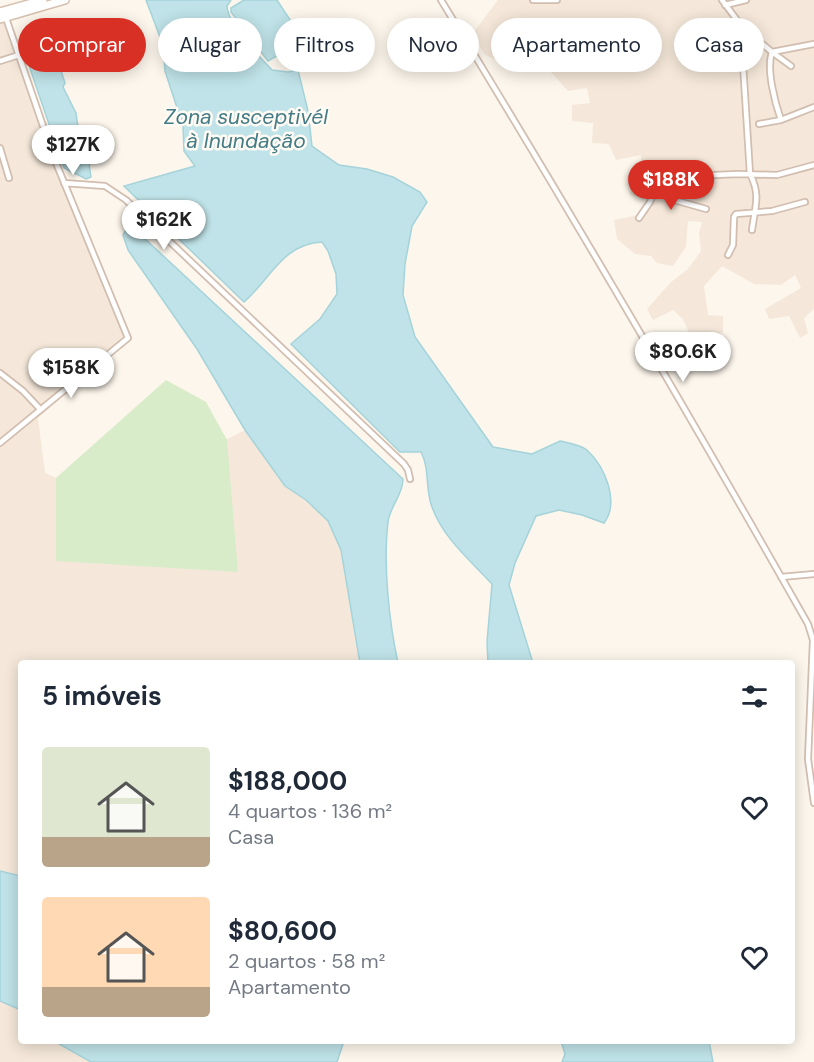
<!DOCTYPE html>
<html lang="pt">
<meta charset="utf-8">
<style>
:root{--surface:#fff;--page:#f6f6f7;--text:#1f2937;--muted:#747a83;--accent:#d93025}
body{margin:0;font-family:"DM Sans",sans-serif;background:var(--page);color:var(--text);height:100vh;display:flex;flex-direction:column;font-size:22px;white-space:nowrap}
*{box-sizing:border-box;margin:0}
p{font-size:20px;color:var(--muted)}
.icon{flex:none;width:33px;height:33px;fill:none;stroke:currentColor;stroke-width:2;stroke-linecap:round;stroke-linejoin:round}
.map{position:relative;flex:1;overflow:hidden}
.panel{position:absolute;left:18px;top:660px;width:777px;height:384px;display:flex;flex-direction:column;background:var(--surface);border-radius:6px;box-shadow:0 3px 15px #0003}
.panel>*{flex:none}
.top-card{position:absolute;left:18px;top:18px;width:778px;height:54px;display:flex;gap:12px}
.price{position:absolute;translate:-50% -51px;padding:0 14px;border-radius:21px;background:#fff;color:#222;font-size:20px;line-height:39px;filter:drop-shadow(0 2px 3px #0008)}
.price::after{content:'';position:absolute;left:50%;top:36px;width:18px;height:14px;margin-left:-9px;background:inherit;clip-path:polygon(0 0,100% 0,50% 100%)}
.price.selected{background:var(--accent);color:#fff}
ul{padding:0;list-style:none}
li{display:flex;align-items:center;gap:18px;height:150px;padding:0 24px}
li span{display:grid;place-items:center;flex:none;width:168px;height:120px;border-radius:6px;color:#555}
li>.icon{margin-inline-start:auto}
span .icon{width:72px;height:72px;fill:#fffc;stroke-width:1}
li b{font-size:26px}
h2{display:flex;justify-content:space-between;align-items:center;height:72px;padding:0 24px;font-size:26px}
.chip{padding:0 21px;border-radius:27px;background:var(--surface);box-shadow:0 3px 15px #0003;font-size:21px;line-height:54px}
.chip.selected{background:var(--accent);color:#fff}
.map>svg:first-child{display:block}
.residential{fill:#f5e8da}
.green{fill:#d8ecc9}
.water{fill:#bfe3e8;stroke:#a5d3da;stroke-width:1.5}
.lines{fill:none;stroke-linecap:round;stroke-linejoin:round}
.minor-casing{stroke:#d1beb0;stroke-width:8}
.secondary-casing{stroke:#d6c0b0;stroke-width:10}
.minor{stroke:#fff;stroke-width:4.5}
.secondary{stroke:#fff;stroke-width:7}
.labels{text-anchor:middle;stroke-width:5;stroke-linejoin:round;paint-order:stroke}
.water-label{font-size:21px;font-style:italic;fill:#437c86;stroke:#fffaf3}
</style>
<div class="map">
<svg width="814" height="1062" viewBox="0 0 814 1062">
<rect width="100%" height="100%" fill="#fdf6ec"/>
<path class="residential" d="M498,0H814V309L804,318L808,333L800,338L789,316L769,319L765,309L801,288L795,275L781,285L754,284L722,266L704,286L708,315L723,316V332L694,344L683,319L673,310L653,320L647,309L671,282L688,269L701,251L699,233L702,222L688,221L686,247L673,266L657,263L651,256L635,254L617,239L614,220L638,215L649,199L630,195L631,177L641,176V155L616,160L609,144L592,143L593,123L572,121V105L590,103L587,88L568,91L549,70L513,69L484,54L473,33Z
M10,19L73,199L127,341L38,418L45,473L56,478V561L225,440L245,430L285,486L306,500L328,521L341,550L360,663H21V876L0,871V21Z
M0,1001L21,1010V1041H54L91,1062H0Z"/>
<path class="green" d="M166,380L206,402L227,440L238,572L56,561V478Z"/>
<path class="water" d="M146,0H231L227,6C228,25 258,55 272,70L288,72L298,70L308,111L312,146L339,165L367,169L393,177L420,192L427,202L412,226L405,264L403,295L415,337L493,447L532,454L560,441C569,443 581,445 587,450C605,467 620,502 604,523L582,515L559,510L536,516L515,563L509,585L533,663H488L487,642L492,584C470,560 443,538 432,507C425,489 430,469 421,452H400L291,344L320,319L337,294L336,274L328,251L322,242C282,244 270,280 244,302L124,186L195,166L184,151L183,126L165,71L163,45Z
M244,0H277L300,35L301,42L268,61L231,12V8Z
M46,24L65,83L63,87L76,113L81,148L88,157L91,177L86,179L64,168L23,48L24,35L28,28Z
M129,224L403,479C403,495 390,506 388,522C383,564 389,622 398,663H360L341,550L328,521L306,500L285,486L245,430L197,349L128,250L123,235Z
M0,871L21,876V1010L0,1001Z
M54,1041H344L337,1062H91Z
M561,1041H709L713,1062H562L565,1054Z"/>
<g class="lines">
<defs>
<path id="minor" d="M441,0C567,206 689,414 808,624L813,640L808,759L814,803
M533,0H557
M722,0L743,28L772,52L814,44
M725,5L746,0
M743,28L742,48L750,174C761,195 755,207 752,230
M0,61L19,55
M781,120C775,103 766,69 772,52L791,66
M759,124L781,120L814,107
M0,148L9,178
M660,180L674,200L706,209
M64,183L105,186L126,200L404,464L408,470L410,479
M639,218L650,202L657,184L667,177L738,174L777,175L814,165
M728,255L733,245L734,217L736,214L772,211L805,202
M0,373L23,391L40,409
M0,443L128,338L54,158L6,18
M781,577L814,574"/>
<path id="secondary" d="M0,12L43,0
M0,19L65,0"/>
</defs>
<use href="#minor" class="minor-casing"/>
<use href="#secondary" class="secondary-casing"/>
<use href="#minor" class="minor"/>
<use href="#secondary" class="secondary"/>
</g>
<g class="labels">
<g class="water-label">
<text x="246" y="124">Zona susceptivél<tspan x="246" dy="24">à Inundação</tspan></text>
</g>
</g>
</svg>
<b class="price" style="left:73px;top:176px">$127K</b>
<b class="price selected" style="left:671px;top:211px">$188K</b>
<b class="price" style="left:164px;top:251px">$162K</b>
<b class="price" style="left:683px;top:383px">$80.6K</b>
<b class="price" style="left:71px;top:399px">$158K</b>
<div class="top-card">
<a class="chip selected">Comprar</a>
<a class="chip">Alugar</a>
<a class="chip">Filtros</a>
<a class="chip">Novo</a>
<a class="chip">Apartamento</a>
<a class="chip">Casa</a>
</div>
<section class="panel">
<h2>5 imóveis<svg class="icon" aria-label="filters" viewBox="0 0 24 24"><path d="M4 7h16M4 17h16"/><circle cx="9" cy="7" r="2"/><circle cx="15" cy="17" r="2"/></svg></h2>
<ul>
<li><span style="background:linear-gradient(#dfe7d0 75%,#b9a48a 0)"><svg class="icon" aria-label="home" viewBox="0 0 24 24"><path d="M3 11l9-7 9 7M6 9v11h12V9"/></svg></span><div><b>$188,000</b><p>4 quartos · 136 m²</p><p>Casa</p></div><svg class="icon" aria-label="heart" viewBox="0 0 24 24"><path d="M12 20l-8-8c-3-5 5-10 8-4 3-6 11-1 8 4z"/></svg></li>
<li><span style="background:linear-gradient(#ffd9b3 75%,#b9a48a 0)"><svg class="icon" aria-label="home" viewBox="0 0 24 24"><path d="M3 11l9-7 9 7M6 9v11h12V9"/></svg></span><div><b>$80,600</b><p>2 quartos · 58 m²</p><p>Apartamento</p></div><svg class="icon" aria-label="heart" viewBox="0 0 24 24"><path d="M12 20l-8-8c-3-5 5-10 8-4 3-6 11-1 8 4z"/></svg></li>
</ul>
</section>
</div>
